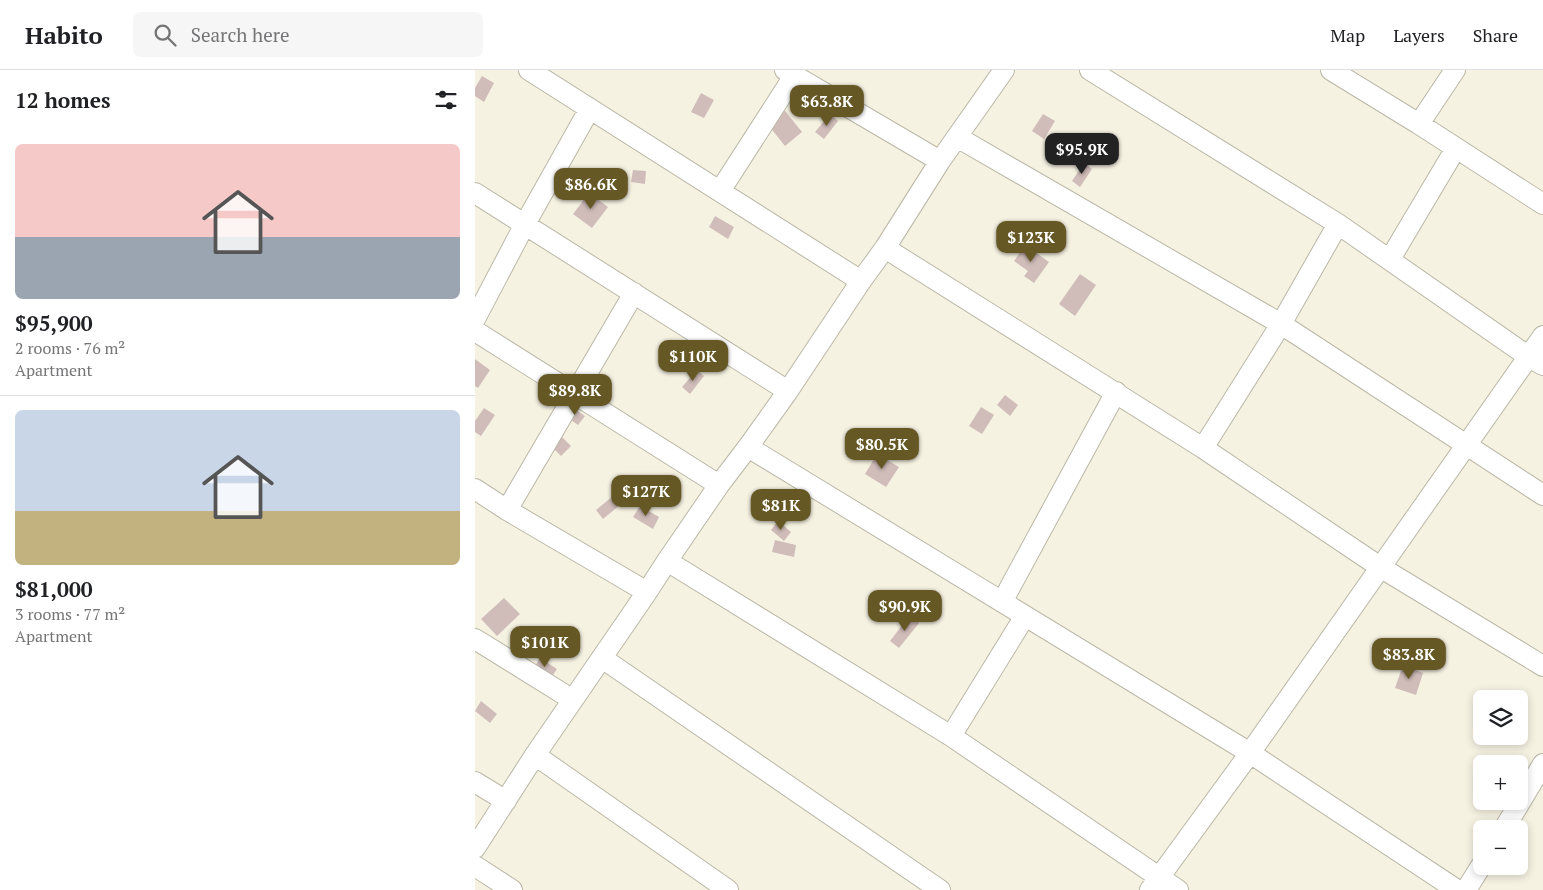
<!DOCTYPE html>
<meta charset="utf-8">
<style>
:root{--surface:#fff;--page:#f6f6f6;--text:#202124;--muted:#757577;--line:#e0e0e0;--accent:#665825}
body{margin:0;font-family:"PT Serif",serif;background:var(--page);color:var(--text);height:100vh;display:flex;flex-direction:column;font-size:19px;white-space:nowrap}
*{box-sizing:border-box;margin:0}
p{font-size:16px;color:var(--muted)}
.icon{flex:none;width:28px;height:28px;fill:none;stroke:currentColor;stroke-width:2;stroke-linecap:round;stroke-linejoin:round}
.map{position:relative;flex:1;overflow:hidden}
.panel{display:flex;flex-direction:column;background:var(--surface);width:475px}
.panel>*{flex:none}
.buttons{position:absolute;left:998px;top:620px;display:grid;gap:10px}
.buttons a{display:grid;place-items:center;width:55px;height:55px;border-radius:8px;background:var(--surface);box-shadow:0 2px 8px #0003;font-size:25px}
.price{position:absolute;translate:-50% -42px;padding:0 11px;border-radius:10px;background:var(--accent);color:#fff;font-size:16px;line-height:32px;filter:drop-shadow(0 1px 2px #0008)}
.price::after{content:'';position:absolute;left:50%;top:30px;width:15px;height:11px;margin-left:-8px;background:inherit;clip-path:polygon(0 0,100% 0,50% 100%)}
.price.active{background:#222;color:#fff}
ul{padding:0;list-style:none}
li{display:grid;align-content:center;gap:10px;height:265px;padding:0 15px}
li+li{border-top:1px solid var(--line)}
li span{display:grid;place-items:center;height:155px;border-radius:8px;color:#555}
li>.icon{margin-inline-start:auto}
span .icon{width:90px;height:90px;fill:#fffc;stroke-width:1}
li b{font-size:21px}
h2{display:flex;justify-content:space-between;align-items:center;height:60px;padding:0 15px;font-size:21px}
header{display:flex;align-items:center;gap:30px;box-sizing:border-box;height:70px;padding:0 25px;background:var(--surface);border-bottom:1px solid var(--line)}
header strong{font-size:24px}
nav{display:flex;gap:28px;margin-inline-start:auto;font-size:18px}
.search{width:350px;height:45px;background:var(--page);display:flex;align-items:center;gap:12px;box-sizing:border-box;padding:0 18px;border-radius:8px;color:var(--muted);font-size:19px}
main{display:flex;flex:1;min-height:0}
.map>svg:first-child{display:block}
.building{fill:#d0bdba}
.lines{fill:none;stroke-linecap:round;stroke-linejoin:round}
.street-casing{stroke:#bab7a7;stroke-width:22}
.street{stroke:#fff;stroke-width:20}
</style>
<header>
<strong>Habito</strong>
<div class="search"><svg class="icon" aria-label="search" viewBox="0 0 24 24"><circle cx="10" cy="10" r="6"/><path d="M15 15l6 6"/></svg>Search here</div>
<nav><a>Map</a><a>Layers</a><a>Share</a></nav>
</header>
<main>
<section class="panel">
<h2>12 homes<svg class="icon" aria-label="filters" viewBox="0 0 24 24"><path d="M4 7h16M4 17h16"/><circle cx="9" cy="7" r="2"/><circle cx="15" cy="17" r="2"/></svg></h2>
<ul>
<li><span style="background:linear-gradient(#f6c9c9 60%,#9aa5b1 0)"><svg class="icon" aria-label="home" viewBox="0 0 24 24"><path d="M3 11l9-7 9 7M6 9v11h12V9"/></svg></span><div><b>$95,900</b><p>2 rooms · 76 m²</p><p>Apartment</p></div></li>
<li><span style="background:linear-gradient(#c9d6e8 65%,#c2b280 0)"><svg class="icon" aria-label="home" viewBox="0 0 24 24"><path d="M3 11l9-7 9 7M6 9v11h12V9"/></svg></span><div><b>$81,000</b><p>3 rooms · 77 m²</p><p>Apartment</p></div></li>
</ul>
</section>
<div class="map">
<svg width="1068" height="820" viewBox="0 0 1068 820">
<rect width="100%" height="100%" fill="#f6f2e2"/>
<path class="building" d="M7,6L19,13L9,32L0,26V18Z
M226,23L239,30L229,48L216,42Z
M307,37L327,62L310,76L290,51Z
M355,44L363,51L349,69L340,62Z
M568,44L580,51L569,69L557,61Z
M609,93L617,99L605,117L597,111Z
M158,100L171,101L170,114L156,112Z
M114,123L133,137L117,158L98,144Z
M240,146L259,157L253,169L234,157Z
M550,175L574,192L559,213L549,206L553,201L539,191Z
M605,204L621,215L600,246L584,234Z
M0,289L15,300L3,318L0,316Z
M222,300L229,306L215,324L207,317Z
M530,325L543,335L535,346L522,335Z
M97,337L110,346L103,355L90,346Z
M506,337L519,345L507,364L494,356Z
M9,338L20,345L6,366L0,362V351Z
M81,361L96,376L86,386L71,371Z
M402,384L424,397L411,417L390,404Z
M138,426L145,435L128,449L121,440Z
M165,436L184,447L178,459L158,447Z
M303,451L316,462L309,471L296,460Z
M300,470L321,475L319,487L297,482Z
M29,528L45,544L22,566L6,549Z
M435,545L444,553L424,578L415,571Z
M65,588L82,599L76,608L59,598Z
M928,595L948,603L941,625L920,618Z
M6,631L22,644L15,653L0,641Z"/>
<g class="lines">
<defs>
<path id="street" d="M54,0L386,211
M310,0L465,91
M615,0L863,154L1054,287L1068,295
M856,0L944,54L1068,134
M944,54L980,0
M482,67L806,254L1068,425
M245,121L319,6
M0,123L313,321
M410,178L728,378L905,497L1068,596
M915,189L981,78
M0,249L50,154L114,40
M0,261L244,415
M273,377L775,683L982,820
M728,378L806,254L863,154
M0,419L32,440L172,522
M32,440L159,223
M192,491L476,666L703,820
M527,532L641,322
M0,569L98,630
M127,588L465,820
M476,666L550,546
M60,685L253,820
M0,712L31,731
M1029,759L1068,694
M0,778L60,685L172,522L192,491L244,415L273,377L313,321L386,211L410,178L465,91L529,0
M0,796L37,820
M675,820L775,683L1068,266
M991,820L1006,796"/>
</defs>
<use href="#street" class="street-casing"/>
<use href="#street" class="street"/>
</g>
</svg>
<div class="buttons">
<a><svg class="icon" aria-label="layers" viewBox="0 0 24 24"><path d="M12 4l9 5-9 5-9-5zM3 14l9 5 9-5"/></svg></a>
<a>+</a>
<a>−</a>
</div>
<b class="price" style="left:352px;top:57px">$63.8K</b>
<b class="price active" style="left:607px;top:105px">$95.9K</b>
<b class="price" style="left:116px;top:140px">$86.6K</b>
<b class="price" style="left:556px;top:193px">$123K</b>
<b class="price" style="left:218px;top:312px">$110K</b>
<b class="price" style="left:100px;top:346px">$89.8K</b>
<b class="price" style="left:407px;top:400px">$80.5K</b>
<b class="price" style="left:171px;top:447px">$127K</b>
<b class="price" style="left:306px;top:461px">$81K</b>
<b class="price" style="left:430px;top:562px">$90.9K</b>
<b class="price" style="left:70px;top:598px">$101K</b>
<b class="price" style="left:934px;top:610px">$83.8K</b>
</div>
</main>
